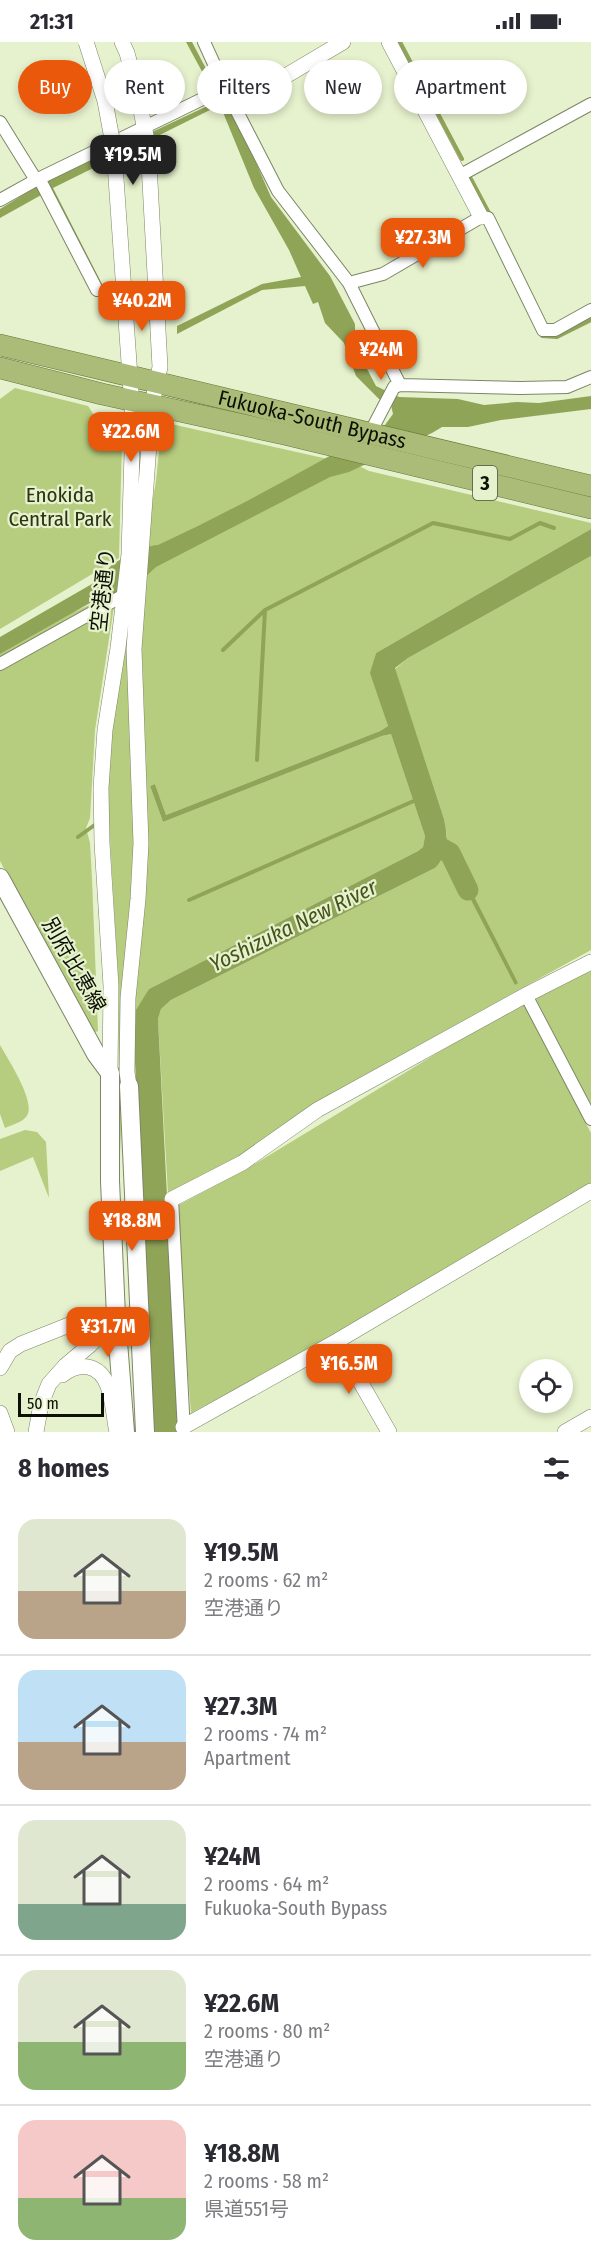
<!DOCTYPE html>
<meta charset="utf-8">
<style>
:root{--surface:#fff;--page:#f7f7f7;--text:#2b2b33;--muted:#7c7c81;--line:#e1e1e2;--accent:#ea580c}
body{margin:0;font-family:"Fira Sans Condensed","Noto Sans JP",sans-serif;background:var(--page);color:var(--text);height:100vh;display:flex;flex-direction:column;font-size:22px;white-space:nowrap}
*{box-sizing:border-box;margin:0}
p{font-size:20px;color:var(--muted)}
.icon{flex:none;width:33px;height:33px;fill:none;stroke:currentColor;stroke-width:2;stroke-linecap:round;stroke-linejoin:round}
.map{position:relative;height:1390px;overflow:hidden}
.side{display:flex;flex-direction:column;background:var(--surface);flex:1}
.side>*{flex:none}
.hud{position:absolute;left:18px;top:18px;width:555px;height:54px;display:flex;gap:12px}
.controls{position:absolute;left:519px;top:1317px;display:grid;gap:12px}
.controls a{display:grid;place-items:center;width:54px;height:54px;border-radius:50%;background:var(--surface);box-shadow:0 3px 9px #0003;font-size:30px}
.scale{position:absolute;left:18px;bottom:15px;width:86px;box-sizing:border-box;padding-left:6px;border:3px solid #0d1005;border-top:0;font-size:16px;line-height:21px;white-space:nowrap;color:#0d1005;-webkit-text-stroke:4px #e6f1cd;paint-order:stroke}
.price{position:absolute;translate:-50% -51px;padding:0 14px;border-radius:12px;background:var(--accent);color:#fff;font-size:20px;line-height:39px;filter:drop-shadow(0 2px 3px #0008)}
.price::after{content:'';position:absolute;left:50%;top:36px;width:18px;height:14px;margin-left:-9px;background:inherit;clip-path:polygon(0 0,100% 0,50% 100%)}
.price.on{background:#222;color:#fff}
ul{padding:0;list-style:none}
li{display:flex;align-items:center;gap:18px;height:150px;padding:0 18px}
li+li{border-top:2px solid var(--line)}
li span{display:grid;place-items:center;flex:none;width:168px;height:120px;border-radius:18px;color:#555}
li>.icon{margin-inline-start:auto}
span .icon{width:72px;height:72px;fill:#fffc;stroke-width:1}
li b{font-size:26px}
h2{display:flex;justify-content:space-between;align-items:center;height:72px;padding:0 18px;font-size:26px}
.pill{padding:0 21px;border-radius:27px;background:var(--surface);box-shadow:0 3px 9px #0003;font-size:21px;line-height:54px}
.pill.on{background:var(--accent);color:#fff}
.status{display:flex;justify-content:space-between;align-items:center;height:42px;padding:0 30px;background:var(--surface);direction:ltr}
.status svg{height:16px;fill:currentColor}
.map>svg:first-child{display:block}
.green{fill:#b6cc7e}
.water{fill:#90a457}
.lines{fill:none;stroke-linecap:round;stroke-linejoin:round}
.stream{stroke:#90a457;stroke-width:4}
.river{stroke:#90a457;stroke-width:21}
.minor-casing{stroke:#7c8666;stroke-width:14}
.tertiary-casing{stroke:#7c8666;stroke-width:16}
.secondary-casing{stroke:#7c8666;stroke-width:20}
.trunk-casing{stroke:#66753a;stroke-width:22}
.minor{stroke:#fff;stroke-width:12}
.tertiary{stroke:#fff;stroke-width:15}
.secondary{stroke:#fff;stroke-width:18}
.trunk{stroke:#abbc78;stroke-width:21}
.tertiary-bridge-casing{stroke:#7c8666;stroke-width:16;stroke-linecap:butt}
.tertiary-bridge{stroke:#fff;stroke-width:15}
.labels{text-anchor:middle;stroke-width:4.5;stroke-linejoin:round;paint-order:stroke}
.shield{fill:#e6f1cd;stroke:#4e5441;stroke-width:1.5}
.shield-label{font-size:20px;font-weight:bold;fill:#0d1005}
.street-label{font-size:21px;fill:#0d1005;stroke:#e6f1cd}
.park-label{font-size:21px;fill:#2b3312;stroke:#e6f1cd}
.water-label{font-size:22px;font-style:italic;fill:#46531b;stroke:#e6f1cd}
</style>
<div class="status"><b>21:31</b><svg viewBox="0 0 49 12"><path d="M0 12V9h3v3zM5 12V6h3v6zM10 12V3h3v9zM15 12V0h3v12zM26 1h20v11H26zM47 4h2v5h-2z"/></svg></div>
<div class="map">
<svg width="591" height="1390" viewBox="0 0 591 1390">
<rect width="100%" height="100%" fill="#e6f1cd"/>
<path class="green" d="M15,346L88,364L107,393L122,397L119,516L0,587V357Z
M162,380L359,424L369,429L591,481V487L376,611L371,631L388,684L380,689L166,773L155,742L150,744L163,780L382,694L391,692L425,794L423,805L418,809L149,947L133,985L148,801L141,581L148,486L156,439Z
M591,514V908L348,1042L240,1116L168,1152L158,977L161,967L171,958L435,826L447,794L444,777L395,627L408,616Z
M116,551L95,688L90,776L86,786L90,801L92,837L98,989L91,992L0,819V603Z
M125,606H127L134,801L120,1113H118L119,951L107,746L112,688Z
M591,925V1064L535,955Z
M523,959L591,1091V1141L340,1290L191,1371L175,1165L250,1125Z
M0,1003C7,1016 38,1062 26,1075C22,1080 12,1083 5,1086L0,1072Z
M25,1088L37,1090L46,1100L49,1156L33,1115L0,1129V1097Z"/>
<path class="water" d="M186,0H192L212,38L232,66L271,155L330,234L355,282V292L365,323L376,344L399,355L458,357L484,363L517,360L539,361L591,354V367L501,378L468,385H442L432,391L349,430L330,435L156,525L145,535L110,554L104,553L0,612V595L104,535C106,532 107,529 109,526C115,518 150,502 158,503C236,467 310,425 385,383L393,372L391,363L379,357L356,334L344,301L325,281L318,260L313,262L305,244L262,248L177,292V284L262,242L301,235L289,208L254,146L220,63L53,146L104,246L101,248L43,152L0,176V167L39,143L218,59Z
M591,487V514L408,616L395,626L444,777C448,796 449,811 435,826L171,958L161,967L158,977L179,1390H154L134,1001L136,968L149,947L418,809L423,805L425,794L391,692L382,694L163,780L150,744L155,742L166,773L380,689L388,684L370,631L376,611Z
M457,821L518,941L515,943L453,823Z"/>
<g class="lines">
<path class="stream" d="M400,0L462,117
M471,137L490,173
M542,294L557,295L591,278
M223,608L265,568
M257,718L265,568L433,481L510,497L540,481L554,486
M78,795L96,782
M445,806L457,825
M189,858L416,758"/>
<path class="river" d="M437,804L450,811L468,848"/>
<defs>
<path id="minor" d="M204,0L225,46L278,149L349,241L400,343
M0,80L36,138L41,140L97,248
M459,134L591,62
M0,158L36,138L225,46
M349,241L383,232L481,175L488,176L543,288H555L591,268
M370,391L394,345L400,343L521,346L567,345L591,335
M0,622L124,553
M526,953L591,1077
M172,1157L184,1390"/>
<path id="tertiary" d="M122,0L127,11L136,44L148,103L160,325L152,362L134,607L141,801L138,857L128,956L127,1030L129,1044
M389,0L481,175
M235,64L343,0
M110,1031L111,944L102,801L101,746L105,688L118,606L129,512L133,377L114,108
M172,1157L242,1121L317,1068L526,953L591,920
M337,1299L389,1390
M0,1326L10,1309L21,1302L84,1277L139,1272
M62,1333C70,1327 78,1323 88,1325C114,1330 112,1370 117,1390
M0,1371L7,1390
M183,1385L337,1299L591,1149
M36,1390L41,1362L49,1342L65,1324L90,1303L116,1274
M565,1390L591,1375"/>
<path id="secondary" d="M0,836L96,1012L110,1031V1139L116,1274L125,1390
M129,1044L145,1390"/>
<g id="trunk">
<path id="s1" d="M0,303L591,444"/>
<path d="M0,326L102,352L284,392L591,466"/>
</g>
</defs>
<use href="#minor" class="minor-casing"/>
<use href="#tertiary" class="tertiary-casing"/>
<use href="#secondary" class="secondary-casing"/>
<use href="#trunk" class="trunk-casing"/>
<use href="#minor" class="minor"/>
<use href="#tertiary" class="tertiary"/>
<use href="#secondary" class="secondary"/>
<use href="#trunk" class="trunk"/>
<defs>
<path id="tertiary-bridge" d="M86,0L105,59L114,108"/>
</defs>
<use href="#tertiary-bridge" class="tertiary-bridge-casing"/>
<use href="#tertiary-bridge" class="tertiary-bridge"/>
</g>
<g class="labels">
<rect class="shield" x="473" y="424" width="24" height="34" rx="4.5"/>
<g class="shield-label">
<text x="485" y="448">3</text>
</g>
<g class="street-label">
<text dy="7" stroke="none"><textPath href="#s1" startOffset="321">Fukuoka-South Bypass</textPath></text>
<text transform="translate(103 548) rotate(-84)" y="7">空港通り</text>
<text transform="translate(74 923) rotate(60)" y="7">別府比恵線</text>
</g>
<g class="park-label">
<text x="60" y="460">Enokida<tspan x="60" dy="24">Central Park</tspan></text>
</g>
<g class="water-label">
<text transform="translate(293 883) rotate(-26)" y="8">Yoshizuka New River</text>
</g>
</g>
</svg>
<div class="controls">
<a><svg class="icon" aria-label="locate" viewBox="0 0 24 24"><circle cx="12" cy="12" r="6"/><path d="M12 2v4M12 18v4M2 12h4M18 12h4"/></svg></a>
</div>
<div class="scale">50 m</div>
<b class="price on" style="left:133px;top:144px">¥19.5M</b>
<b class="price" style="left:423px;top:227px">¥27.3M</b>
<b class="price" style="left:142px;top:290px">¥40.2M</b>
<b class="price" style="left:381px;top:339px">¥24M</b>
<b class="price" style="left:131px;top:421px">¥22.6M</b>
<b class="price" style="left:132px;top:1210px">¥18.8M</b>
<b class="price" style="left:108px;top:1316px">¥31.7M</b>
<b class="price" style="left:349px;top:1353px">¥16.5M</b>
<div class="hud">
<a class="pill on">Buy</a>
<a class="pill">Rent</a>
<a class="pill">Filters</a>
<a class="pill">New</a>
<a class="pill">Apartment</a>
</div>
</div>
<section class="side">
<h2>8 homes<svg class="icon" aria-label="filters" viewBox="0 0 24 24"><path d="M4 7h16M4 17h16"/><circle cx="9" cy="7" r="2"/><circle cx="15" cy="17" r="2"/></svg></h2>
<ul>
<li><span style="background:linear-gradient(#dfe7d0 60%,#b9a48a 0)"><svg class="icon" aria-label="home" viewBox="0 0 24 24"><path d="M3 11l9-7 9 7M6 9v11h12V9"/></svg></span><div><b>¥19.5M</b><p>2 rooms · 62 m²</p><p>空港通り</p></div></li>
<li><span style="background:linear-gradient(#bfe0f5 60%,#b9a48a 0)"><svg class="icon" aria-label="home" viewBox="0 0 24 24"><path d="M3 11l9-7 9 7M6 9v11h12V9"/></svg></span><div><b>¥27.3M</b><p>2 rooms · 74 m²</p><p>Apartment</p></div></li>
<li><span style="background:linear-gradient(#dfe7d0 70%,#7fa58c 0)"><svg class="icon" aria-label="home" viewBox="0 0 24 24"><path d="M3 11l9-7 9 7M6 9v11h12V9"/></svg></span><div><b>¥24M</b><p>2 rooms · 64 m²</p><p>Fukuoka-South Bypass</p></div></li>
<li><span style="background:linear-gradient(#dfe7d0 60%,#8fb573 0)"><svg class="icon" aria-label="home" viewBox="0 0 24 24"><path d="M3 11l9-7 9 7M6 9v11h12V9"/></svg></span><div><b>¥22.6M</b><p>2 rooms · 80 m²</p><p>空港通り</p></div></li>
<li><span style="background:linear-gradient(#f6c9c9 65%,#8fb573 0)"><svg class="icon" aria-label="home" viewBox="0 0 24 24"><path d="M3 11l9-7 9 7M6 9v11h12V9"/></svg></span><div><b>¥18.8M</b><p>2 rooms · 58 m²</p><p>県道551号</p></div></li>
</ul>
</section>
